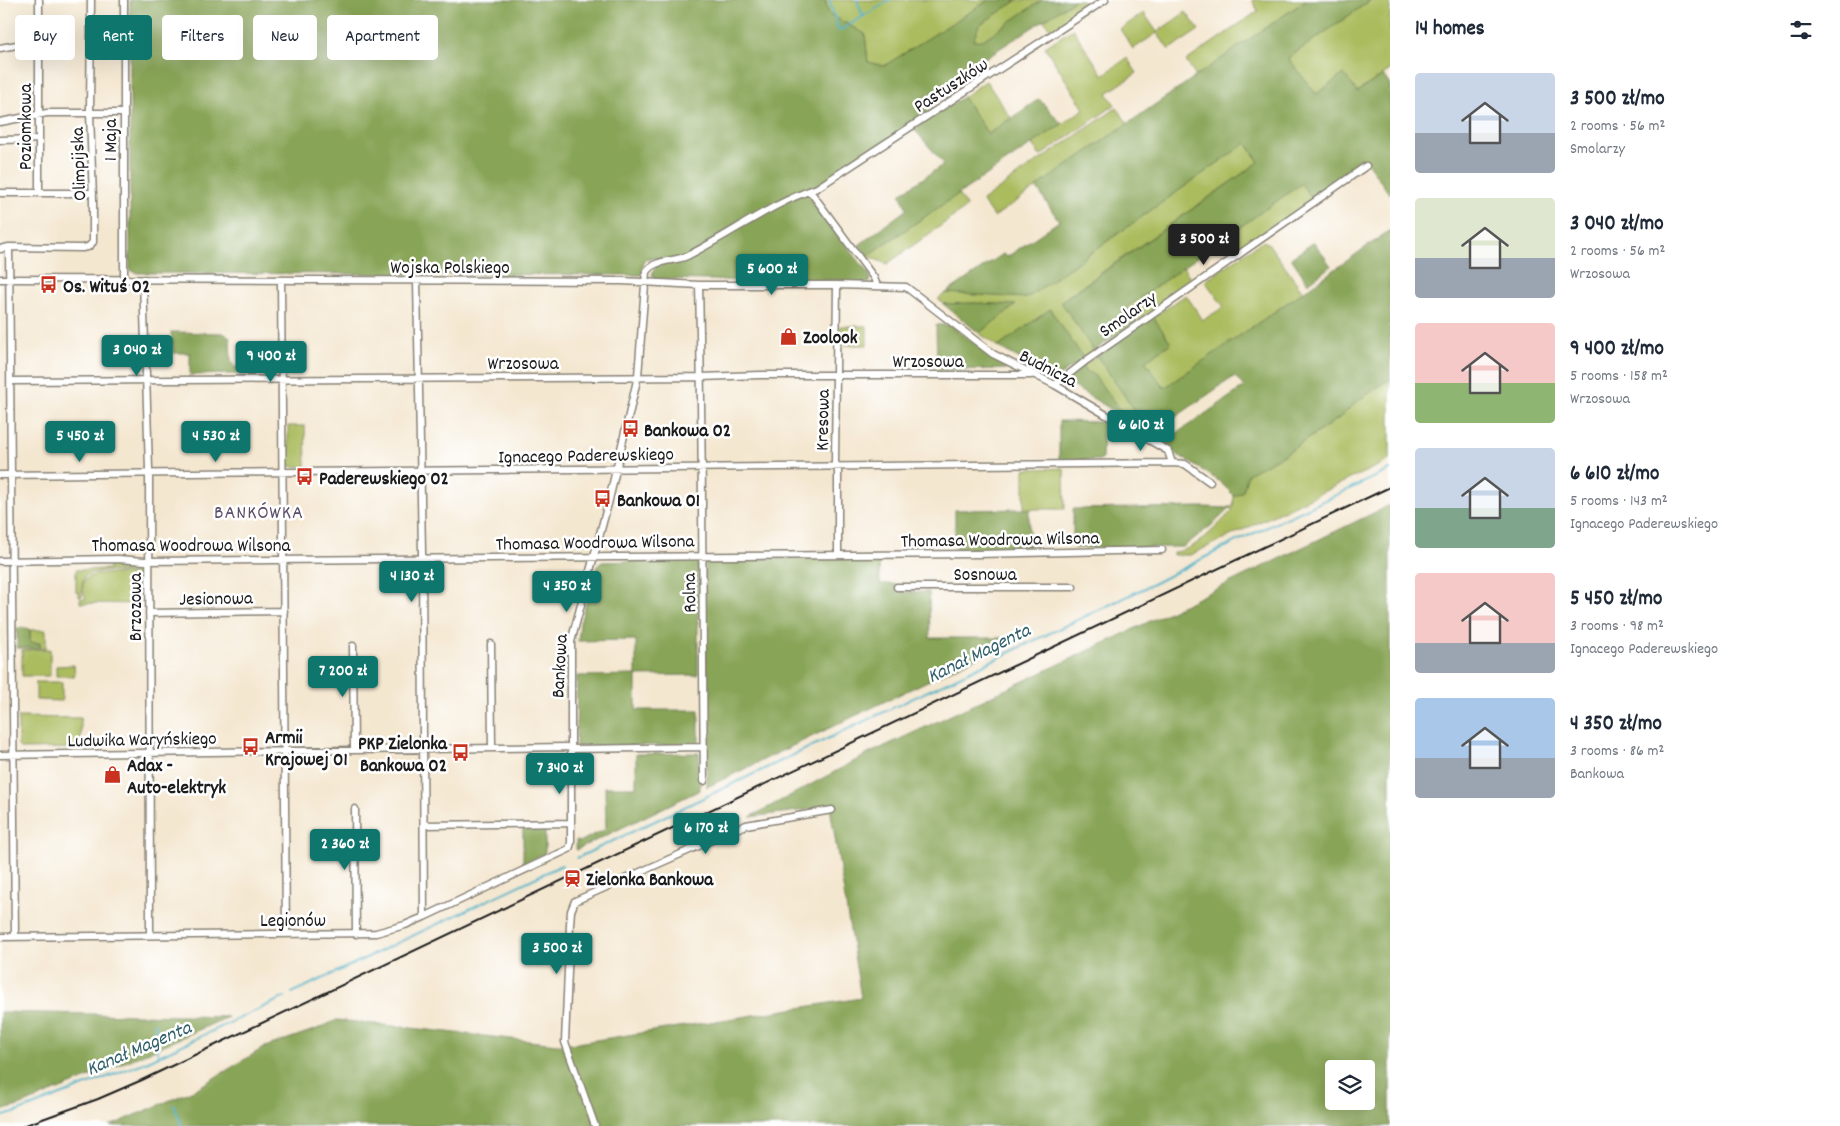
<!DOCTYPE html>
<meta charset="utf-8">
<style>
:root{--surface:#fff;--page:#f6f6f7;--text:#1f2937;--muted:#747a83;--accent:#0f766e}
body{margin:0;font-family:Dekko,sans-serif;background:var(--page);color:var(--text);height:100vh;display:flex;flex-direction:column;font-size:19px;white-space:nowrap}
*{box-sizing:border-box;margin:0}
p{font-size:16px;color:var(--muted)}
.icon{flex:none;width:28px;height:28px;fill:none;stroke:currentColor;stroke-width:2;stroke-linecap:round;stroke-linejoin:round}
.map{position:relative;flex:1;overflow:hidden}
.drawer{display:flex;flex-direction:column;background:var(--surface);width:450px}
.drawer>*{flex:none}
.banner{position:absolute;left:15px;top:15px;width:475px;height:45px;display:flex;gap:10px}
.tools{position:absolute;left:1325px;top:1060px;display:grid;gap:10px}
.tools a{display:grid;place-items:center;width:50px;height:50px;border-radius:5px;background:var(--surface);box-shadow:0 5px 20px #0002;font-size:25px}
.price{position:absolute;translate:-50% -42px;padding:0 11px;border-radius:5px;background:var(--accent);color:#fff;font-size:16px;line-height:32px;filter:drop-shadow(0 1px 2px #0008)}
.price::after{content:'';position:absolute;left:50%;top:30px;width:15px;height:11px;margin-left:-8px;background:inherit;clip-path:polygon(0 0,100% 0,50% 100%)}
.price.on{background:#222;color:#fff}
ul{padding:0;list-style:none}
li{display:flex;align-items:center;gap:15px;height:125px;padding:0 25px}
li span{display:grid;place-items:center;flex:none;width:140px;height:100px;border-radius:5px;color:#555}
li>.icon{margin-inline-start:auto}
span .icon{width:60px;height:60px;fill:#fffc;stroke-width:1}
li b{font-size:21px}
h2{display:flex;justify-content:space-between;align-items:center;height:60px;padding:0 25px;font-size:21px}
.pill{padding:0 18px;border-radius:5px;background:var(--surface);box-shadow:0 5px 20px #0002;font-size:18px;line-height:45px}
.pill.on{background:var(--accent);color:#fff}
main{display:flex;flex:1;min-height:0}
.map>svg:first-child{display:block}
.green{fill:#abbc5f;stroke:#646c3e}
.forest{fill:#88a456;stroke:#526039;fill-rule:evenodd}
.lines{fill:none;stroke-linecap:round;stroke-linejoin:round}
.stream{stroke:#49b1c8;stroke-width:2}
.street-casing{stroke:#888276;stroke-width:9}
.street{stroke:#fff;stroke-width:6}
.rail{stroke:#1c1c1c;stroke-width:2}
.labels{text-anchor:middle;stroke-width:5;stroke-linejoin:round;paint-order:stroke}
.street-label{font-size:19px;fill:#1c1c1c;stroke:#fff}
.poi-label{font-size:19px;font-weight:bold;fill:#1c1c1c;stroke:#fff;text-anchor:start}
.neighbourhood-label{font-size:20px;letter-spacing:1px;fill:#5b4f69;stroke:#fff}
.water-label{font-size:20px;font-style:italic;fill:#305f69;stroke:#fff}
</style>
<main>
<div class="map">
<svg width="1390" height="1126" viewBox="0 0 1390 1126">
<rect width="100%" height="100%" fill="#fff"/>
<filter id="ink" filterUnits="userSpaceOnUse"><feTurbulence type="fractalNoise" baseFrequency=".02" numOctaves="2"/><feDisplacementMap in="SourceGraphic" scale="10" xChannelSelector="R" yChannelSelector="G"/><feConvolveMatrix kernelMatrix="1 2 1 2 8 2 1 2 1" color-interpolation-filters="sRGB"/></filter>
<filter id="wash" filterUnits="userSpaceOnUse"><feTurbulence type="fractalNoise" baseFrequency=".0096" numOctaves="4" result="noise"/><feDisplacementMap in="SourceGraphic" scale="20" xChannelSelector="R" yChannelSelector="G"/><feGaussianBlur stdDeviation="1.12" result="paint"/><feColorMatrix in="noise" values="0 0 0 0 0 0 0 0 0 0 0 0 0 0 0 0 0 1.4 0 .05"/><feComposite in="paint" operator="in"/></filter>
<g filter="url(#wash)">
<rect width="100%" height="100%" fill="#f4e7d0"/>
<path class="green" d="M825,0H989L884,66L868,62L865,34L829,14Z
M1018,0H1042L983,40L972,41L979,25Z
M1075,0H1082L1088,8L1051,31L1044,20Z
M1252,0H1306L1196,77L1186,61L1258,11Z
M1371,0H1390V70L1357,92L1316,94L1288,58Z
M1186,12L1199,30L1169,50L1157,33L1133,49L1120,29L1144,13L1157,32Z
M1073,29L1103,75L1127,58L1137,73L1107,93L1115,105L1040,156L1032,144L1084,109L1045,47Z
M986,81L1011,118L988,134L963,97Z
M1117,108L1128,124L994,217L982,201L1025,170Z
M1246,143L1259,162L1061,301L1094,351L1084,359L1050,310L998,347L979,333L1016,305L974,303L943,304L938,299L946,293L1027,298Z
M1302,183L1313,199L1232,255L1221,239Z
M958,194L967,207L887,264L867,256Z
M1262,241L1268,243L1303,292L1164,388L1145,361L1171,343L1153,317L1186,295L1203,320L1224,307L1205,281Z
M1183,267L1193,282L1136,322L1126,308Z
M840,326H867V345H840Z
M1097,356L1151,434L1147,437L1124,423L1126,418L1093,374L1085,371L1082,366Z
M1390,379V460L1190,555H1173V552C1197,551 1217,525 1233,510L1228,507H1233L1234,496L1243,491L1247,474L1285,454L1339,418L1359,400Z
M288,426H305L306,467L289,466L288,465Z
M1064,468L1065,509H1024V469Z
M109,566H131L139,574L141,581H143V590H140L138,580L132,574C122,571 91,569 85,577C81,583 82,591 82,597H79V592H76V570L108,569Z
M127,574C139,578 140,589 135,599H140V604L80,603V599H86C71,568 110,574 127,574Z
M30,630H46V648H40V643H30Z
M50,649V676H22V650Z
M74,665L75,676H56V666Z
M36,682H62V701L36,700Z
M18,717L81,718V748L21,749L18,746Z"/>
<path class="forest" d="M130,0H825L829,14L865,34L868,62L884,66L989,0H1018L979,25L973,41L983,40L1042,0H1075L926,96L934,108L813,189L812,201L870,275L869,283L655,279L652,274L656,267L657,258L644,260L642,275H640L137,273L130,270Z
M1306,0H1371L1288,58L1316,94L1344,74L1357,92L1383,75L1390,85V195L1367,162L1313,199L1301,184L1127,307L1136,322L1094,351L1061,302L1259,162L1246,143L1027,298L946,293L1003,254L1007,257L1059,221L1036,187Z
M963,97L988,134L1039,99L1062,124L867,256L859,245L907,209L900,194L944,164L914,129Z
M1390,230V379L1359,400L1339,418L1285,454L1248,474L1243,491L1234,496L1219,481L1161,444L1244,387L1235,376L1151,434L1097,356L1153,317L1171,343L1145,361L1164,388L1303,292Z
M1314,242L1331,266L1308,283L1291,258Z
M974,303L1016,305L979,333L943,304Z
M1050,309L1084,359L1056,378L998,347Z
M936,325H951L988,354L1013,369L937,370Z
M171,332L223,333L230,337L231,361L234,367L258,368L266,360V347H274L273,373L190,375V353H173Z
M1082,366L1085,371L1093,374L1126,418L1067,383L1066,378Z
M1059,421L1103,422L1102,460H1059Z
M1390,505V1126H110L196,1089L265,1047L317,1029L337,1020L557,1044H571L861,998L830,807L750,817L868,754L1113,639ZM1334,1069H1366V1101H1334Z
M1203,507L1230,508L1212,525L1183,547L1073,548V509Z
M1029,509V549L955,550V510Z
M879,558L880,584H896V592H929L930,638H1017L707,787L705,559Z
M698,559V675L636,676V710H699V745L576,746L577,676L636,675V640L578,641L580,623L597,566L602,562Z
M17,628H27L30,630V643H40V648H17Z
M699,753L700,790L576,850V840L579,842L606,829L605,787H636V754Z
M523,828H545V853L523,864Z
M0,1012L228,1017L112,1068L19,1106L0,1111Z"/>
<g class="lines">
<path class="stream" d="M829,0L839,31L890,0
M857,0L863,16
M577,858L1151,585L1235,542L1390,470
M292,993L562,865
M155,1023L158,1056
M174,1105L182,1126
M0,1117L14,1113L146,1062L285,997"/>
</g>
</g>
<g filter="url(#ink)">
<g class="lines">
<defs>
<path id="street" d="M39,0V193
M124,0V279
M0,48L39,41
M0,122L47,113H124
M0,140L39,139
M810,191L874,278L877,286
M0,193H93
M9,247L15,937
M0,249L9,247L82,248L88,247L93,242V200L90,113L91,0
M0,279L622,281L699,285H837L906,287L993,354L1055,385L1168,451L1172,463
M143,280L149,469L150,935
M281,281L286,934
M417,281L422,552L424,917
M699,285C703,451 702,616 704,781
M837,285L835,462L838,471V554
M11,381L701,377L760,375H1031
M1055,385L1087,360L1366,166
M0,475L1172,463L1185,464L1210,482
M0,561L118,559L145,561L976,554L1162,550
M897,587H1073
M149,613L284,611
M491,644L492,748
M353,646L354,750
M0,755L566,747L575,749L704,747
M355,809L356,934
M424,825L571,823
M0,937L376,933L405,925L424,917L569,849L571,843V642L609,500L638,376L646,272C654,259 674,262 687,256C731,234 770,204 817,188L1105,0
M595,1126L565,1042L570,924L571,911L575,901L746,825L832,810"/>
</defs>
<use href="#street" class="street-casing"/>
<use href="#street" class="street"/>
<path class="rail" d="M23,1126L98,1099L142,1080L1390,487"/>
</g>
</g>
<defs>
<symbol id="bus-bare" viewBox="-9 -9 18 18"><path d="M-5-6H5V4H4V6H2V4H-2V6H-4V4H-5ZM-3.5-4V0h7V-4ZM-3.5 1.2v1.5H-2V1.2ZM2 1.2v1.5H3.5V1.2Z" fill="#c8321e" stroke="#fff" stroke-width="2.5" paint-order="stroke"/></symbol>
<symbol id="shop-bare" viewBox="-9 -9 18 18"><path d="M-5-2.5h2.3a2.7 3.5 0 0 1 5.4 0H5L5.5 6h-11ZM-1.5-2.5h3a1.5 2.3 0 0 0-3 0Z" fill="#c8321e" stroke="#fff" stroke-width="2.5" paint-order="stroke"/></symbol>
<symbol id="station-bare" viewBox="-9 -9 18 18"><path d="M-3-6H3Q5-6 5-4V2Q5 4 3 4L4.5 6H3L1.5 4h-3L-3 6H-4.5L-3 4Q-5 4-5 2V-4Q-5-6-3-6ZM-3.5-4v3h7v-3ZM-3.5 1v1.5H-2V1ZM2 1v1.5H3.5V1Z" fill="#c8321e" stroke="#fff" stroke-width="2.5" paint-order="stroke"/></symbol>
</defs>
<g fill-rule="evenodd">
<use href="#bus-bare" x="36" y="272" width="25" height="25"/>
<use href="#shop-bare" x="776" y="324" width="25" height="25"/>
<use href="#bus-bare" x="618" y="416" width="25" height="25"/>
<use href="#bus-bare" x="292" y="464" width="25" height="25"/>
<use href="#bus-bare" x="590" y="486" width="25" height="25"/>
<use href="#bus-bare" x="238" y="734" width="25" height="25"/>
<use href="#bus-bare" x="448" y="740" width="25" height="25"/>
<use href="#shop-bare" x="100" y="762" width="25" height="25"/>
<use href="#station-bare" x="560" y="866" width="25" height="25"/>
</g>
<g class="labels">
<g class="street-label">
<text transform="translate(950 84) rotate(-33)" y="7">Pastuszków</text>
<text transform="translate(24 127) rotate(-90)" y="7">Poziomkowa</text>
<text transform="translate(109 140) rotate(-90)" y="7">1 Maja</text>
<text transform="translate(77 164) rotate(-92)" y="7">Olimpijska</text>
<text x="450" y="273">Wojska Polskiego</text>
<text transform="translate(1127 313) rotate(-35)" y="7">Smolarzy</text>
<text x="928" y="367">Wrzosowa</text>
<text x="523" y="369">Wrzosowa</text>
<text transform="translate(1049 367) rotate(27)" y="7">Budnicza</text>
<text transform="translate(821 420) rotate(-89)" y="7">Kresowa</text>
<text transform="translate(586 454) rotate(-1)" y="7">Ignacego Paderewskiego</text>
<text transform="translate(1000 538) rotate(-1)" y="7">Thomasa Woodrowa Wilsona</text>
<text transform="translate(595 541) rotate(-1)" y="7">Thomasa Woodrowa Wilsona</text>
<text x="191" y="551">Thomasa Woodrowa Wilsona</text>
<text x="985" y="580">Sosnowa</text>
<text transform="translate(688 593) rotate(-91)" y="7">Rolna</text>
<text transform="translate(216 597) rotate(-1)" y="7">Jesionowa</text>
<text transform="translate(134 607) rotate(-90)" y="7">Brzozowa</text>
<text transform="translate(558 666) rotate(-87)" y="7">Bankowa</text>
<text transform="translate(142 738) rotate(-1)" y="7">Ludwika Waryńskiego</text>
<text x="293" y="926">Legionów</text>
</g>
<g class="poi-label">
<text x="63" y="292">Os. Wituś 02</text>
<text x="803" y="343">Zoolook</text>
<text x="644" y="436">Bankowa 02</text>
<text x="319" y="484">Paderewskiego 02</text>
<text x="617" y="506">Bankowa 01</text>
<text x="265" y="743">Armii<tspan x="265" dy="22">Krajowej 01</tspan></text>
<text x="447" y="749" text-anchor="end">PKP Zielonka<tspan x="447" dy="22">Bankowa 02</tspan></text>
<text x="127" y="771">Adax -<tspan x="127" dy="22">Auto-elektryk</tspan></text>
<text x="586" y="885">Zielonka Bankowa</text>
</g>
<g class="neighbourhood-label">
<text x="259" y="518">BANKÓWKA</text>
</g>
<g class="water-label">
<text transform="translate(978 652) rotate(-26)" y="7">Kanał Magenta</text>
<text transform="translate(138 1047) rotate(-23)" y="7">Kanał Magenta</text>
</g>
</g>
</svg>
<div class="tools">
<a><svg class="icon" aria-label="layers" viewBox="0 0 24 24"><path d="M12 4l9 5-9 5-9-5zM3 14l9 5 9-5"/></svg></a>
</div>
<b class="price on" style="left:1204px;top:266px">3 500 zł</b>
<b class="price" style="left:772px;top:296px">5 600 zł</b>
<b class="price" style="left:137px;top:377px">3 040 zł</b>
<b class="price" style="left:271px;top:383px">9 400 zł</b>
<b class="price" style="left:1141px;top:452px">6 610 zł</b>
<b class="price" style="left:80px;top:463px">5 450 zł</b>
<b class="price" style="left:216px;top:463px">4 530 zł</b>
<b class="price" style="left:412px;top:603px">4 130 zł</b>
<b class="price" style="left:567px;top:613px">4 350 zł</b>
<b class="price" style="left:343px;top:698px">7 200 zł</b>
<b class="price" style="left:560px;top:795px">7 340 zł</b>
<b class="price" style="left:706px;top:855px">6 170 zł</b>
<b class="price" style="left:345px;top:871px">2 360 zł</b>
<b class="price" style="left:557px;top:975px">3 500 zł</b>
<div class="banner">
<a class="pill">Buy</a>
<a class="pill on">Rent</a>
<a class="pill">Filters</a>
<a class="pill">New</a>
<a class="pill">Apartment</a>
</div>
</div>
<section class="drawer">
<h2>14 homes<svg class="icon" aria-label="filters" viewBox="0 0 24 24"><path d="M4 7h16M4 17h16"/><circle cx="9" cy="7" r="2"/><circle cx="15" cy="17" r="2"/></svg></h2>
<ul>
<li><span style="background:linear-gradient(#c9d6e8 60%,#9aa5b1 0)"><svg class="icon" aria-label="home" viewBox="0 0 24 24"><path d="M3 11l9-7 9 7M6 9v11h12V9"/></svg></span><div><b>3 500 zł/mo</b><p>2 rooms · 56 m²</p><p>Smolarzy</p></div></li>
<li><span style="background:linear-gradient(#dfe7d0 60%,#9aa5b1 0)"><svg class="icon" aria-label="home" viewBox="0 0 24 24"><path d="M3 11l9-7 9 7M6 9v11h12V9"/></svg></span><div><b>3 040 zł/mo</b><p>2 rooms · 56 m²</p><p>Wrzosowa</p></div></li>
<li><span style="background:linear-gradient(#f6c9c9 60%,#8fb573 0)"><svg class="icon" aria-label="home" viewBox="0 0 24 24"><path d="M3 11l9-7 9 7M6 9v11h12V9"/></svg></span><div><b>9 400 zł/mo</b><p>5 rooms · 158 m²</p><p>Wrzosowa</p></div></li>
<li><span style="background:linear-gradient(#c9d6e8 60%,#7fa58c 0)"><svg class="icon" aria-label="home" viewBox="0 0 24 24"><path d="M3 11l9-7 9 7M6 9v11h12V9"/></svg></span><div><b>6 610 zł/mo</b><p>5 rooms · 143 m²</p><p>Ignacego Paderewskiego</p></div></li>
<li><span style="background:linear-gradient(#f6c9c9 70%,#9aa5b1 0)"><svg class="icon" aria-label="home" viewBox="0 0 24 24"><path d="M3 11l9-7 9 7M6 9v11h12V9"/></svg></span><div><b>5 450 zł/mo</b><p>3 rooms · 98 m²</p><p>Ignacego Paderewskiego</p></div></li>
<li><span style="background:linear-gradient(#a9c7e8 60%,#9aa5b1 0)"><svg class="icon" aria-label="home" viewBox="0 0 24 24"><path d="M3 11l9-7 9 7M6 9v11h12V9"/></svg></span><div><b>4 350 zł/mo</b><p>3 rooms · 86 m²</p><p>Bankowa</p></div></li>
</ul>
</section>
</main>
